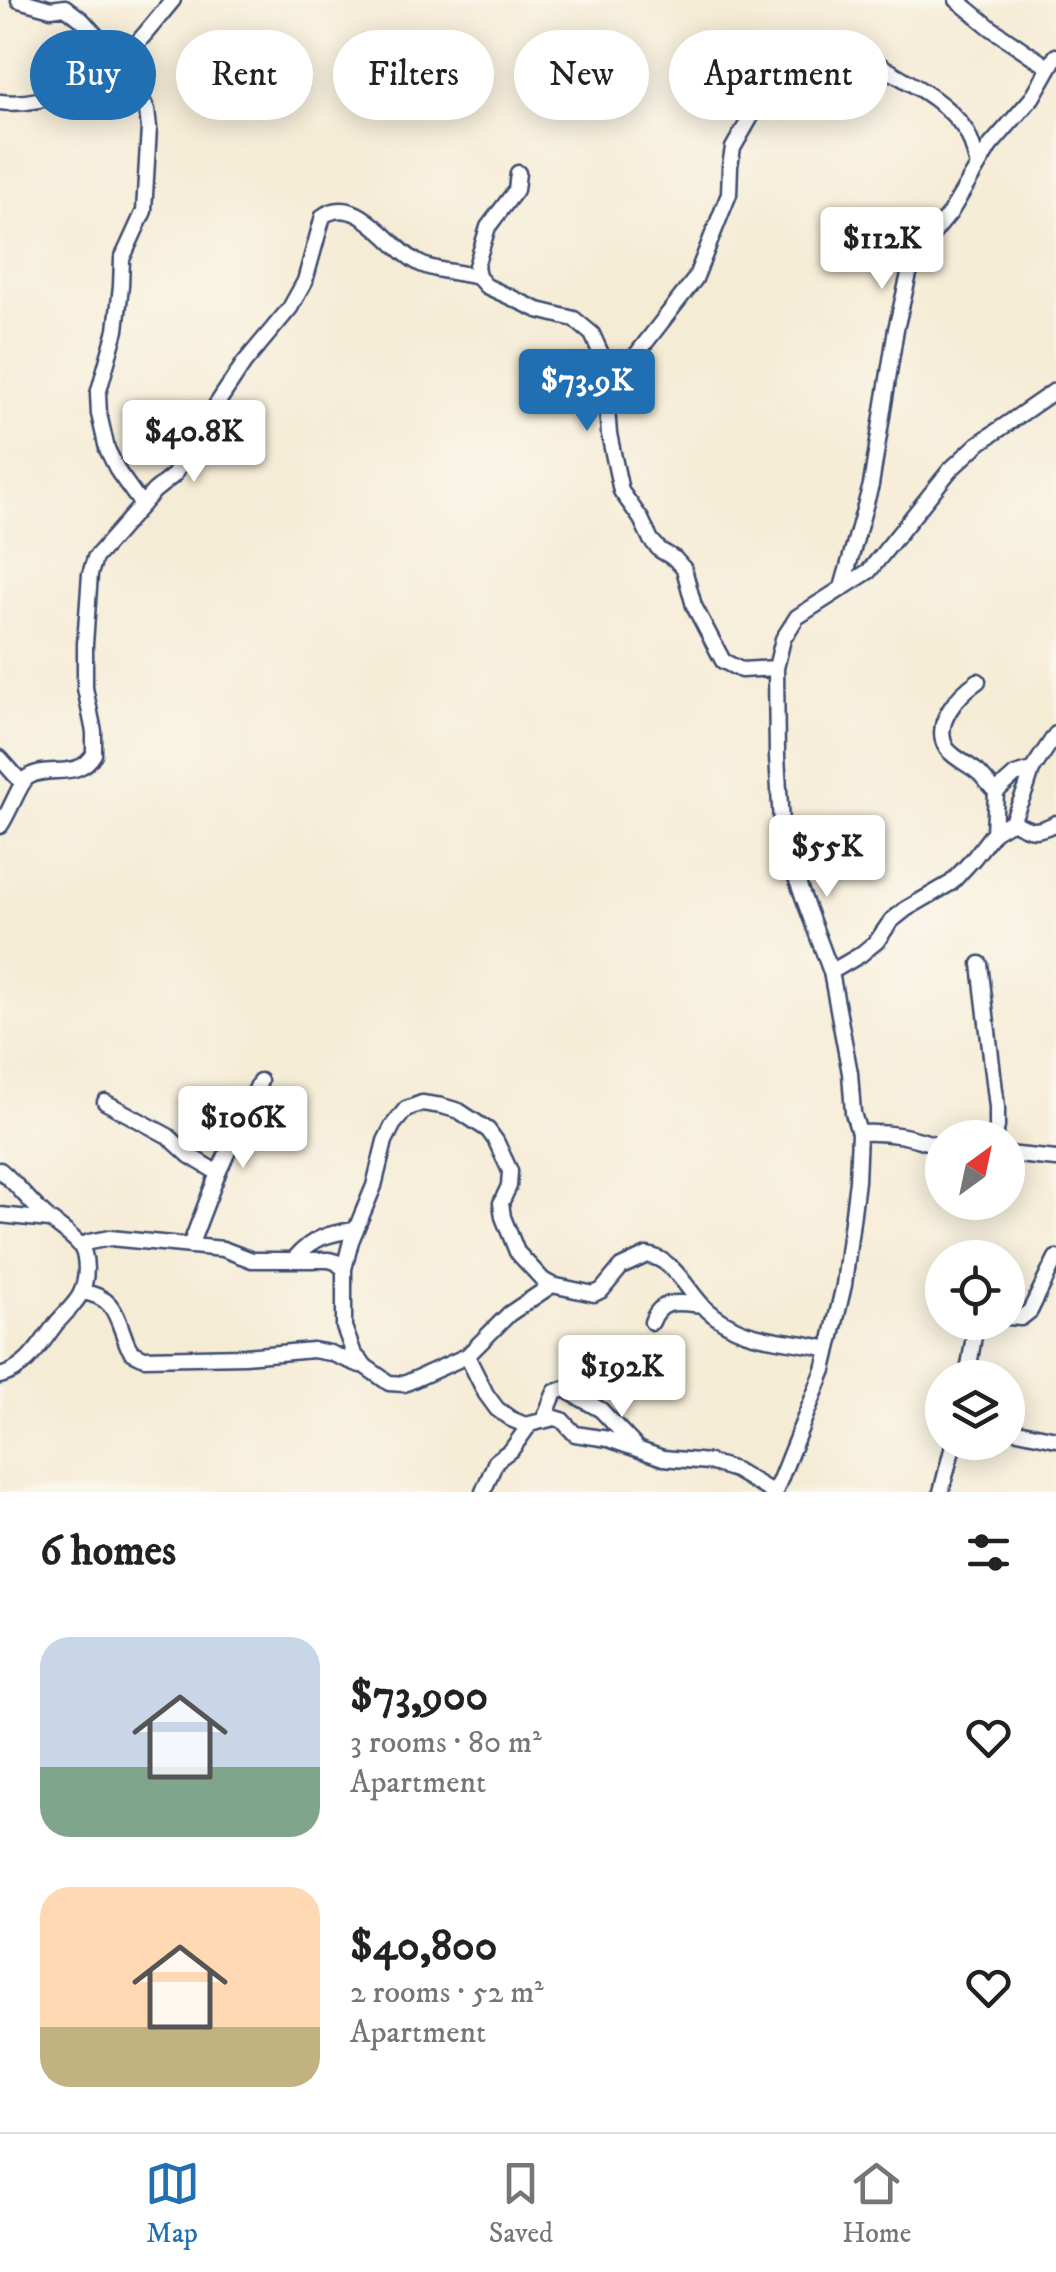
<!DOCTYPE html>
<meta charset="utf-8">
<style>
:root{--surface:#fff;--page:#f6f6f6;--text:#222;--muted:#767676;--line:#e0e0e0;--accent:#1f6fb2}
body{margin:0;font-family:"IM FELL DW Pica",serif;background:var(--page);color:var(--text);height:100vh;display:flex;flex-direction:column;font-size:38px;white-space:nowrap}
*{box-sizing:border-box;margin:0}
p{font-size:32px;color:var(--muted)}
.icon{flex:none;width:55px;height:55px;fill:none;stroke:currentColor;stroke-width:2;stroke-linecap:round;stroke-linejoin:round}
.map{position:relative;height:1492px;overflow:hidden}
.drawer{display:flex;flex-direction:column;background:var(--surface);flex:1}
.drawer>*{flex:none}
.banner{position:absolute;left:30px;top:30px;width:998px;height:90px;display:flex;gap:20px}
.needle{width:65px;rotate:33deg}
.controls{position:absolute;left:925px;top:1120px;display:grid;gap:20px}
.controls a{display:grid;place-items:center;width:100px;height:100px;border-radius:50%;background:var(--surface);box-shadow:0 5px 25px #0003;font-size:50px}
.price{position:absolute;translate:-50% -85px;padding:0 22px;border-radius:10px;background:#fff;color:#222;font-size:32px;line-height:65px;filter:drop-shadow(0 2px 5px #0008)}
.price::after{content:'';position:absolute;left:50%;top:60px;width:30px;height:22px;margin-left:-15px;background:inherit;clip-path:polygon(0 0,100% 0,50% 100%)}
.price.selected{background:var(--accent);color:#fff}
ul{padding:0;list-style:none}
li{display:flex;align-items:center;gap:30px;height:250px;padding:0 40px}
li span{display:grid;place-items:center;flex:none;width:280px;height:200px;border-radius:30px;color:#555}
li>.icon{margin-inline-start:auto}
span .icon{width:120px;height:120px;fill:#fffc;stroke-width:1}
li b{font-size:42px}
h2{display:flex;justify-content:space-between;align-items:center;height:120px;padding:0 40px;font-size:42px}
.chip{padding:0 35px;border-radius:45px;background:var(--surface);box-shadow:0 5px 25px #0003;font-size:35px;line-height:90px}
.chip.selected{background:var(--accent);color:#fff}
.dock{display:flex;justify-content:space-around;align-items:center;height:140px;border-top:2px solid var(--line);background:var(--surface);font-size:28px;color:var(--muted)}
.dock a{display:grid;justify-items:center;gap:5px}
.dock .selected{color:var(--accent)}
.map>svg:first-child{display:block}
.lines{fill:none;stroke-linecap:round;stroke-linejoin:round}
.minor-casing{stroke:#3c4b70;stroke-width:19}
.minor{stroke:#fff;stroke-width:14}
</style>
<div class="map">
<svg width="1056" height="1492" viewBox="0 0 1056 1492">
<rect width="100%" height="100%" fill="#fbf7ec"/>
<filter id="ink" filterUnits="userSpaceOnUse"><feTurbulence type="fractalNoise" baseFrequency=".01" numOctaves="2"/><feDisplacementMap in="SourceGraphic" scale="20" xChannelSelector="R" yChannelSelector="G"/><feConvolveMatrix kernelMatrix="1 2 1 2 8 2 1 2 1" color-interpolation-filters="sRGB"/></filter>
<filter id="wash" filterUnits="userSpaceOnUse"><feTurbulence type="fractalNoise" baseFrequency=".0048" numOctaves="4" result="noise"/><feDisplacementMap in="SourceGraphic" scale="40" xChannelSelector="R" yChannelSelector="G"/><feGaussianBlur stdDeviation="2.25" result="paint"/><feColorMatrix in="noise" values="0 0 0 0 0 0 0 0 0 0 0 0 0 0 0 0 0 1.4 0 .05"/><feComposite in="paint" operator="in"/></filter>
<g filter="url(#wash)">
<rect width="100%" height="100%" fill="#f5ecd6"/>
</g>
<g filter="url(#ink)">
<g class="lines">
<defs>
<path id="minor" d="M19,0L51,9L65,7L82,20L105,45L138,91L147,110L149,128L144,211L122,259L121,286L116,330L98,394L99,414L107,449L119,473L142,505
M957,0L991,28L1048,67
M0,102C41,107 82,87 115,63C137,47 155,21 173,0
M518,173L516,190L488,227L476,266L478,277L486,286L538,310L574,319L592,334L603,358L609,434L621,491L641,519L651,540L660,550L675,559L684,569L694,606L723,661L741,670L776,668
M605,395L695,279L729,194L730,166L733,148L760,101L784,79L808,70L867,60L875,62C905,81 944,99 964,128C972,139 974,153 978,165
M842,588L871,485L896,329L909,274L918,252L950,213L990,146L1032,98L1056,56
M978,681C959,694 931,724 947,749C955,759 970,765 979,773C985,779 990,786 996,792L994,832
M0,758L22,783
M996,792L1015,775L1032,770
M1012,821C1031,832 1036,833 1056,823
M0,826C8,816 20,782 28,777C48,764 78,781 94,754V732L85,688V644L90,574L95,558L154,491L174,475L199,431L244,363L290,308L305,281L323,216C360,191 392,253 423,265C440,272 460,272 478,277
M980,964L997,1107V1127L994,1138
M831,972L860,955L877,941L891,921L906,909L951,883L974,858L994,832L1012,821L1026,789L1032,770L1056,734
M105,1102L168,1136L190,1156L218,1173
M859,1133C889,1131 914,1137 942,1147
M1008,1154L1056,1159
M0,1170C18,1185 31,1204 49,1219C59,1227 70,1234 79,1244C89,1256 87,1282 80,1295C74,1306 63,1315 55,1325C39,1346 27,1369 0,1376
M0,1215L49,1220
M81,1246L89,1242L110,1238L223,1249L252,1260H329L336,1262L344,1269
M190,1246L218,1173L260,1081
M295,1258C312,1238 329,1233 355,1230
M552,1285L509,1314L467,1356L404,1384L389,1383L366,1367L354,1354L344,1327V1269L351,1241L374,1186L385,1141L393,1125L406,1109L422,1103L442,1106L459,1111L488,1130L496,1141L510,1171L509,1186L501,1203L503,1217L517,1252L543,1280L552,1285L594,1294L602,1290L621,1267L647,1255C674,1259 686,1289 704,1307C744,1344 780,1337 829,1349
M82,1292C117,1297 116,1318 128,1346L132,1352L144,1358L245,1356L313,1350L330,1353L360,1365
M1008,1317L1021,1318L1030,1311L1056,1258
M652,1322C661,1297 680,1303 702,1305
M467,1356L486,1394L497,1409L511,1419L525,1425L555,1418L562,1420L575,1434L608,1439L663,1458L709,1462L735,1470L772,1492
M967,1378L975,1330L980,1322
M543,1421L555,1392L564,1389L601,1410L635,1446
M1008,1429L1056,1439
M483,1492L496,1461L512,1449L530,1424
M775,1492L824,1370L844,1285L857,1181L859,1133L853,1113L850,1073L831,972L782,840L777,756L776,668L783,639L797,617L869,571L950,470L978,444L1056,390
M941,1492L954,1442"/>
</defs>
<use href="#minor" class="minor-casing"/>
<use href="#minor" class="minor"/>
</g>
</g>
</svg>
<div class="controls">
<a><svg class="needle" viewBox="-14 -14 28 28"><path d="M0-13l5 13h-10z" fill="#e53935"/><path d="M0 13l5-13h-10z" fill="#767676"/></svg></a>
<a><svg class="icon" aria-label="locate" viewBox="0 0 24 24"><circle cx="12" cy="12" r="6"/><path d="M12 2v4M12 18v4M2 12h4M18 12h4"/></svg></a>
<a><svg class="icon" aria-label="layers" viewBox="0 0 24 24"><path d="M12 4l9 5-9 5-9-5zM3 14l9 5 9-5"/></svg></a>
</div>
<b class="price" style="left:882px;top:292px">$112K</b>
<b class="price selected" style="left:587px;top:434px">$73.9K</b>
<b class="price" style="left:194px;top:485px">$40.8K</b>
<b class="price" style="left:827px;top:900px">$55K</b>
<b class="price" style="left:243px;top:1171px">$106K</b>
<b class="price" style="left:622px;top:1420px">$192K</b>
<div class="banner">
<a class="chip selected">Buy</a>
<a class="chip">Rent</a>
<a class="chip">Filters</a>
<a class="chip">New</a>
<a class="chip">Apartment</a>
</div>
</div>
<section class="drawer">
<h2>6 homes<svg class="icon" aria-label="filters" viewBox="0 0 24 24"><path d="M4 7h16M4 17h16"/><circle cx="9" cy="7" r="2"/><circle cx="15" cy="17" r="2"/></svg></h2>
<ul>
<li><span style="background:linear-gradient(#c9d6e8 65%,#7fa58c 0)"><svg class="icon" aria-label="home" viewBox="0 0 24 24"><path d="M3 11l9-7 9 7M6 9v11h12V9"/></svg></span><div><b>$73,900</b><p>3 rooms · 80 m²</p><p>Apartment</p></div><svg class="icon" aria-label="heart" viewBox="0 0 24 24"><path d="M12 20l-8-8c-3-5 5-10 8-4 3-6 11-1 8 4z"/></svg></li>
<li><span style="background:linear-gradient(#ffd9b3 70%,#c2b280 0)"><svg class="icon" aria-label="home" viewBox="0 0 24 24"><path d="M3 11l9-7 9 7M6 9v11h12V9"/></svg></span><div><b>$40,800</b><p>2 rooms · 52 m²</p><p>Apartment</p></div><svg class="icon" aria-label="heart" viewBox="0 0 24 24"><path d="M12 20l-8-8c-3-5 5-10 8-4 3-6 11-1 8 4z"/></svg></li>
</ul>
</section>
<nav class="dock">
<a class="selected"><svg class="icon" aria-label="map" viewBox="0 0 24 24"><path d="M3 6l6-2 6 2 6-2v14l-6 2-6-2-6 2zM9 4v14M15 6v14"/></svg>Map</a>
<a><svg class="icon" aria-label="saved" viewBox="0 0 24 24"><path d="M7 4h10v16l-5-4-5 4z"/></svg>Saved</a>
<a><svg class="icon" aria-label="home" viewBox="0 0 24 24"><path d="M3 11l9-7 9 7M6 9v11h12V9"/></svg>Home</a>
</nav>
